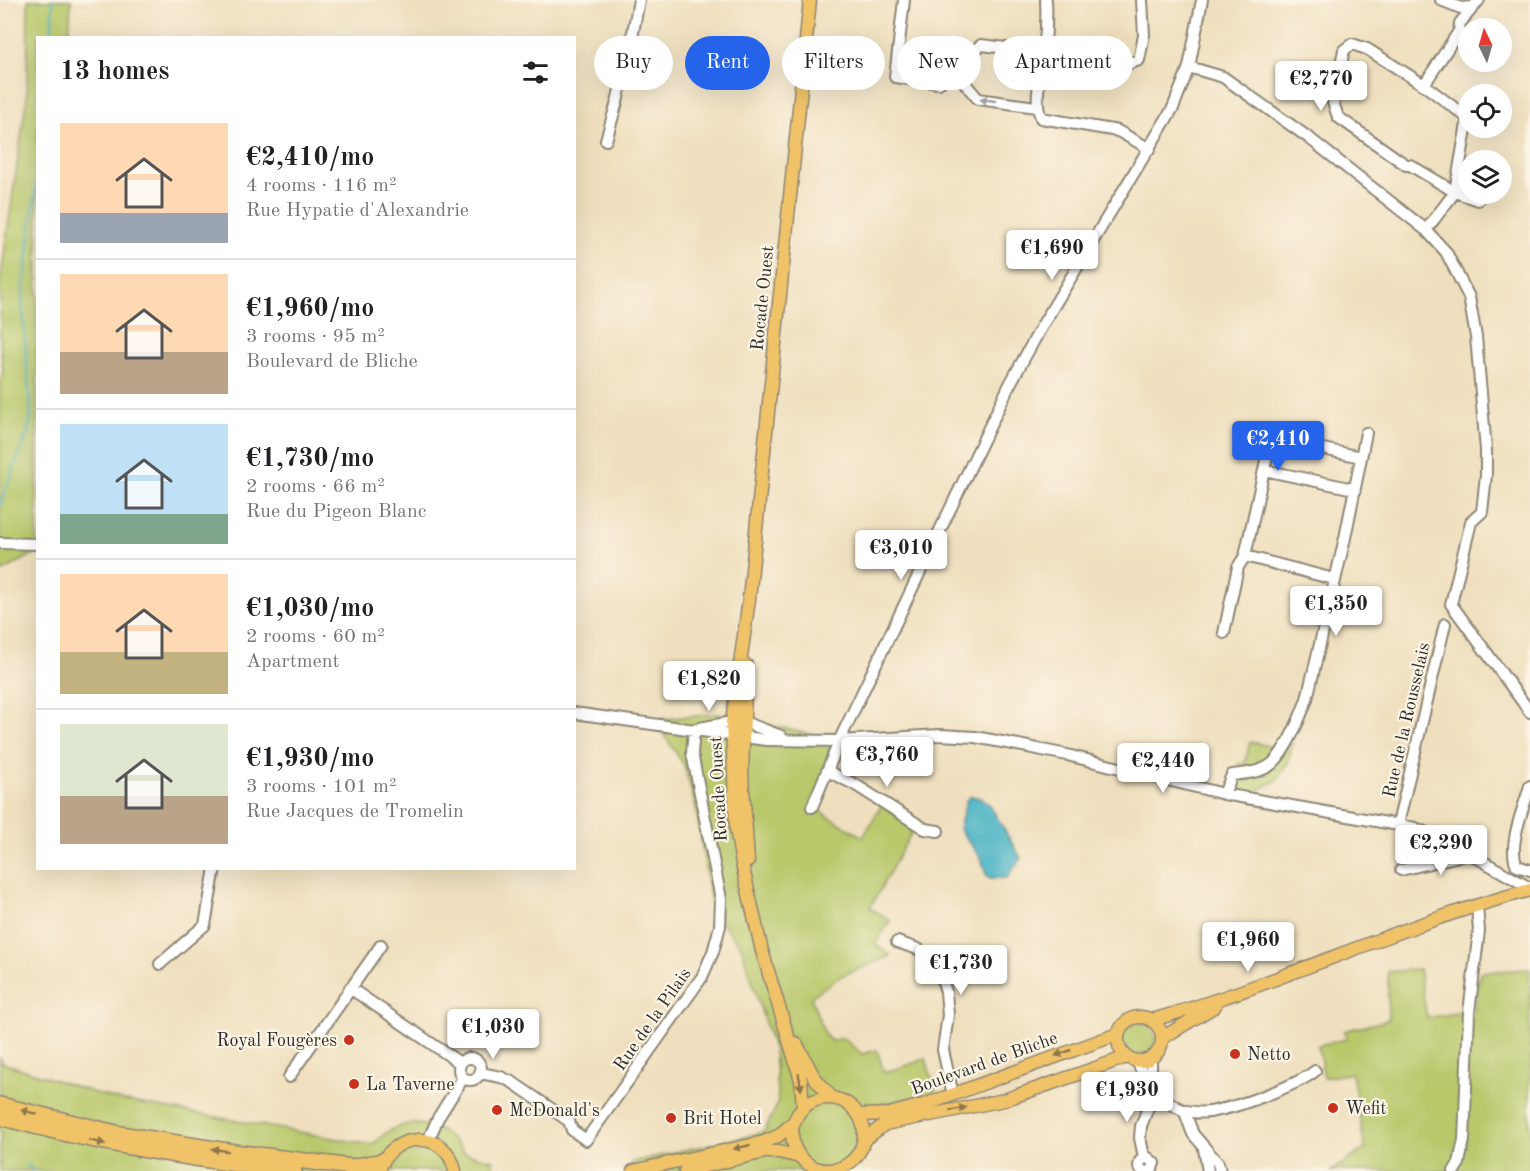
<!DOCTYPE html>
<meta charset="utf-8">
<style>
:root{--surface:#fff;--page:#f2f2f2;--text:#202124;--muted:#757577;--line:#e0e0e0;--accent:#2563eb}
body{margin:0;font-family:"Old Standard TT",serif;background:var(--page);color:var(--text);height:100vh;display:flex;flex-direction:column;font-size:22px;white-space:nowrap}
*{box-sizing:border-box;margin:0}
p{font-size:20px;color:var(--muted)}
.icon{flex:none;width:33px;height:33px;fill:none;stroke:currentColor;stroke-width:2;stroke-linecap:round;stroke-linejoin:round}
.map{position:relative;flex:1;overflow:hidden}
.drawer{position:absolute;left:36px;top:36px;width:540px;height:834px;display:flex;flex-direction:column;background:var(--surface);border-radius:0px;box-shadow:0 6px 24px #0002}
.drawer>*{flex:none}
.hud{position:absolute;left:594px;top:36px;width:570px;height:54px;display:flex;gap:12px}
.needle{width:39px;rotate:355deg}
.fabs{position:absolute;left:1458px;top:18px;display:grid;gap:12px}
.fabs a{display:grid;place-items:center;width:54px;height:54px;border-radius:50%;background:var(--surface);box-shadow:0 6px 24px #0002;font-size:30px}
.price{position:absolute;translate:-50% -51px;padding:0 14px;border-radius:6px;background:#fff;color:#222;font-size:20px;line-height:39px;filter:drop-shadow(0 2px 3px #0008)}
.price::after{content:'';position:absolute;left:50%;top:36px;width:18px;height:14px;margin-left:-9px;background:inherit;clip-path:polygon(0 0,100% 0,50% 100%)}
.price.selected{background:var(--accent);color:#fff}
ul{padding:0;list-style:none}
li{display:flex;align-items:center;gap:18px;height:150px;padding:0 24px}
li+li{border-top:2px solid var(--line)}
li span{display:grid;place-items:center;flex:none;width:168px;height:120px;border-radius:0px;color:#555}
li>.icon{margin-inline-start:auto}
span .icon{width:72px;height:72px;fill:#fffc;stroke-width:1}
li b{font-size:26px}
h2{display:flex;justify-content:space-between;align-items:center;height:72px;padding:0 24px;font-size:26px}
.pill{padding:0 21px;border-radius:27px;background:var(--surface);box-shadow:0 6px 24px #0002;font-size:21px;line-height:54px}
.pill.selected{background:var(--accent);color:#fff}
.map>svg:first-child{display:block}
.green{fill:#b8c86b;stroke:#727a4b;stroke-width:1.5}
.water{fill:#47b2c5;stroke:#396e78;stroke-width:1.5}
.lines{fill:none;stroke-linecap:round;stroke-linejoin:round}
.stream{stroke:#47b2c5;stroke-width:2}
.minor-casing{stroke:#8d8574;stroke-width:14}
.major-casing{stroke:#8d8574;stroke-width:15}
.highway-casing{stroke:#8d8574;stroke-width:18}
.minor{stroke:#fff;stroke-width:10}
.major{stroke:#f1c369;stroke-width:12}
.highway{stroke:#f1c369;stroke-width:15}
.oneway{fill:#a0a0a0}
.oneway2{fill:#8e774a}
.poi-dot{fill:#c8321e;stroke:#fcf5e5;stroke-width:2}
.labels{text-anchor:middle;stroke-width:4.5;stroke-linejoin:round;paint-order:stroke}
.street-label{font-size:18px;fill:#2b2b2b;stroke:#fcf5e5}
.poi-label{font-size:18px;fill:#2b2b2b;stroke:#fcf5e5;text-anchor:start}
</style>
<div class="map">
<svg width="1530" height="1171" viewBox="0 0 1530 1171">
<rect width="100%" height="100%" fill="#fcf5e5"/>
<filter id="ink" filterUnits="userSpaceOnUse"><feTurbulence type="fractalNoise" baseFrequency=".0167" numOctaves="2"/><feDisplacementMap in="SourceGraphic" scale="12" xChannelSelector="R" yChannelSelector="G"/><feConvolveMatrix kernelMatrix="1 2 1 2 8 2 1 2 1" color-interpolation-filters="sRGB"/></filter>
<filter id="wash" filterUnits="userSpaceOnUse"><feTurbulence type="fractalNoise" baseFrequency=".008" numOctaves="4" result="noise"/><feDisplacementMap in="SourceGraphic" scale="24" xChannelSelector="R" yChannelSelector="G"/><feGaussianBlur stdDeviation="1.35" result="paint"/><feColorMatrix in="noise" values="0 0 0 0 0 0 0 0 0 0 0 0 0 0 0 0 0 1.4 0 .05"/><feComposite in="paint" operator="in"/></filter>
<g filter="url(#wash)">
<rect width="100%" height="100%" fill="#efdfbe"/>
<path class="green" d="M28,0H71L69,37L38,38L37,552L0,573V384L3,370L0,345V283L27,96Z
M718,714L829,738V776L814,808L863,837L882,804L914,828L870,908L890,920L875,944L891,956L841,976L811,997L824,1033L831,1041L843,1038L862,1054L877,1050L884,1073L926,1059L936,1092L870,1108L843,1171H636L632,1162L764,1132L778,1103L774,1051L741,946L712,911L696,807L684,765L662,732V719Z
M1250,742L1274,747L1278,750C1266,764 1256,767 1238,770L1239,763H1245Z
M1293,743L1288,763L1277,780L1253,793L1235,790V780L1248,776Z
M1419,969L1427,1018L1474,1010L1480,972L1530,969V1171H1331L1365,1149L1352,1073L1324,1078L1318,1045L1347,1039L1344,1031L1388,1020V972Z
M1123 1039a16 16 0 1 1 32 0a16 16 0 1 1-32 0Z
M0,1058L3,1063L114,1099L372,1145C377,1141 381,1136 387,1132C414,1115 448,1127 464,1153L493,1160V1171H0Z"/>
<path class="water" d="M971,796L980,798L989,804L1021,858L1007,878H990L986,874L981,858L959,829L966,801Z"/>
<g class="lines">
<path class="stream" d="M51,38L53,0
M0,505L28,431L31,416L22,301L38,169
M26,1164L34,1171"/>
</g>
</g>
<g filter="url(#ink)">
<g class="lines">
<defs>
<path id="minor" d="M904,0L895,77L939,83L981,45L1130,63L1139,60L1144,35L1142,0
M1046,0C1047,18 1046,35 1044,52C1042,73 1033,98 1041,118L1118,131L1150,149
M1441,0L1461,8L1472,7
M1189,67L1223,77L1309,138L1426,230L1446,252L1469,297L1476,337L1486,450V475L1482,512L1471,522L1451,604L1530,712
M954,70L978,99L1036,107
M1424,85L1367,49L1352,44L1344,50L1333,102L1338,117L1406,165H1410L1455,192L1478,200
M606,140L617,102L631,43L639,0
M1426,230L1455,192L1468,118L1424,85L1459,31L1460,23L1479,0
M1264,470L1354,489
M0,543L38,544
M1245,556L1271,438L1361,457
M1224,633L1238,567L1245,556L1334,579
M574,713L766,740L840,741L940,735L975,737L1018,745L1067,755L1224,794L1415,828L1456,846L1530,888
M700,728L732,722H744L781,736
M827,771L854,784L925,829L938,831
M1530,786C1524,807 1507,846 1517,866L1530,870
M1224,794L1232,775C1246,774 1263,772 1273,763C1288,748 1300,718 1307,699L1345,538L1366,433
M812,807L842,735L1010,384L1043,324L1173,108L1189,67L1202,0
M1398,824L1445,624
M1401,870L1463,855L1467,852
M897,942L918,949L937,963L946,992L948,1015L943,1050L953,1095
M160,964L205,925L215,868
M350,988L460,1063
M1151,1057V1081L1154,1092C1164,1098 1175,1109 1187,1111C1197,1113 1209,1113 1219,1110C1240,1106 1300,1084 1315,1071
M459 1069a11 11 0 1 1 22 0a11 11 0 1 1-22 0Z
M1137,1061L1141,1070L1151,1081
M480,1073L501,1077L512,1082L569,1121L572,1130L586,1140L702,977L713,952L720,926L721,899L692,753L694,729
M289,1077L381,945
M1184,1110L1193,1134L1218,1163L1220,1171
M428,1141L438,1118L463,1078
M1204,1149L1208,1171
M1144,1157L1140,1138L1141,1126L1154,1092
M1143,1171L1139,1167L1140,1161L1147,1157L1154,1163L1151,1171
M1454,1171L1459,1163L1464,1140L1469,1012L1479,931L1477,906"/>
<path id="major" d="M746,665L742,772L748,861
M1118 1039a22 22 0 1 1 44 0a22 22 0 1 1-44 0Z
M1152,1020C1280,984 1401,924 1530,890
M1162,1038L1215,1006
M796,1043L814,1077L831,1097
M792 1134a36 36 0 1 1 72 0a36 36 0 1 1-72 0Z
M803,1107L801,1080L762,951L742,864L736,828L732,722L749,599L810,0
M859,1115L889,1114L927,1104L1118,1034
M864,1140L885,1124L1004,1100L1127,1057
M379,1171C390,1131 447,1128 455,1171
M633,1171L764,1142L778,1136L793,1123
M685,1171L765,1152H779L800,1157"/>
<path id="highway" d="M0,1105L120,1134L234,1152L352,1167L382,1161
M0,1117C98,1144 193,1160 294,1171"/>
</defs>
<use href="#minor" class="minor-casing"/>
<use href="#major" class="major-casing"/>
<use href="#highway" class="highway-casing"/>
<use href="#minor" class="minor"/>
<use href="#major" class="major"/>
<use href="#highway" class="highway"/>
</g>
<defs><path id="oneway-solid" d="M-6-.8H1V-3.2L6.5 0L1 3.2V.8H-6Z" transform="scale(1.5)"/></defs>
<use class="oneway" href="#oneway-solid" transform="translate(988 100) rotate(-172)"/>
<g class="oneway2">
<use href="#oneway-solid" transform="translate(1063 1053) rotate(160)"/>
<use href="#oneway-solid" transform="translate(800 1082) rotate(81)"/>
<use href="#oneway-solid" transform="translate(958 1109) rotate(-10)"/>
<use href="#oneway-solid" transform="translate(29 1112) rotate(-165)"/>
<use href="#oneway-solid" transform="translate(97 1142) rotate(13)"/>
<use href="#oneway-solid" transform="translate(742 1147) rotate(167)"/>
<use href="#oneway-solid" transform="translate(220 1150) rotate(-171)"/>
</g>
</g>
<g class="poi-dot">
<circle cx="349" cy="1040" r="6"/>
<circle cx="1235" cy="1054" r="6"/>
<circle cx="354" cy="1084" r="6"/>
<circle cx="1333" cy="1108" r="6"/>
<circle cx="497" cy="1110" r="6"/>
<circle cx="671" cy="1118" r="6"/>
</g>
<g class="labels">
<g class="street-label">
<text transform="translate(762 298) rotate(-84)" y="6">Rocade Ouest</text>
<text transform="translate(1406 720) rotate(-77)" y="6">Rue de la Rousselais</text>
<text transform="translate(718 789) rotate(-93)" y="6">Rocade Ouest</text>
<text transform="translate(652 1019) rotate(-55)" y="6">Rue de la Pilais</text>
<text transform="translate(984 1063) rotate(-20)" y="6">Boulevard de Bliche</text>
</g>
<g class="poi-label">
<text x="337" y="1046" text-anchor="end">Royal Fougères</text>
<text x="1247" y="1060">Netto</text>
<text x="366" y="1090">La Taverne</text>
<text x="1345" y="1114">Wefit</text>
<text x="509" y="1116">McDonald's</text>
<text x="683" y="1124">Brit Hotel</text>
</g>
</g>
</svg>
<div class="fabs">
<a><svg class="needle" viewBox="-14 -14 28 28"><path d="M0-13l5 13h-10z" fill="#e53935"/><path d="M0 13l5-13h-10z" fill="#757577"/></svg></a>
<a><svg class="icon" aria-label="locate" viewBox="0 0 24 24"><circle cx="12" cy="12" r="6"/><path d="M12 2v4M12 18v4M2 12h4M18 12h4"/></svg></a>
<a><svg class="icon" aria-label="layers" viewBox="0 0 24 24"><path d="M12 4l9 5-9 5-9-5zM3 14l9 5 9-5"/></svg></a>
</div>
<b class="price" style="left:1321px;top:112px">€2,770</b>
<b class="price" style="left:1052px;top:281px">€1,690</b>
<b class="price selected" style="left:1278px;top:472px">€2,410</b>
<b class="price" style="left:901px;top:581px">€3,010</b>
<b class="price" style="left:1336px;top:637px">€1,350</b>
<b class="price" style="left:709px;top:712px">€1,820</b>
<b class="price" style="left:887px;top:788px">€3,760</b>
<b class="price" style="left:1163px;top:794px">€2,440</b>
<b class="price" style="left:1441px;top:876px">€2,290</b>
<b class="price" style="left:1248px;top:973px">€1,960</b>
<b class="price" style="left:961px;top:996px">€1,730</b>
<b class="price" style="left:493px;top:1060px">€1,030</b>
<b class="price" style="left:1127px;top:1123px">€1,930</b>
<div class="hud">
<a class="pill">Buy</a>
<a class="pill selected">Rent</a>
<a class="pill">Filters</a>
<a class="pill">New</a>
<a class="pill">Apartment</a>
</div>
<section class="drawer">
<h2>13 homes<svg class="icon" aria-label="filters" viewBox="0 0 24 24"><path d="M4 7h16M4 17h16"/><circle cx="9" cy="7" r="2"/><circle cx="15" cy="17" r="2"/></svg></h2>
<ul>
<li><span style="background:linear-gradient(#ffd9b3 75%,#9aa5b1 0)"><svg class="icon" aria-label="home" viewBox="0 0 24 24"><path d="M3 11l9-7 9 7M6 9v11h12V9"/></svg></span><div><b>€2,410/mo</b><p>4 rooms · 116 m²</p><p>Rue Hypatie d'Alexandrie</p></div></li>
<li><span style="background:linear-gradient(#ffd9b3 65%,#b9a48a 0)"><svg class="icon" aria-label="home" viewBox="0 0 24 24"><path d="M3 11l9-7 9 7M6 9v11h12V9"/></svg></span><div><b>€1,960/mo</b><p>3 rooms · 95 m²</p><p>Boulevard de Bliche</p></div></li>
<li><span style="background:linear-gradient(#bfe0f5 75%,#7fa58c 0)"><svg class="icon" aria-label="home" viewBox="0 0 24 24"><path d="M3 11l9-7 9 7M6 9v11h12V9"/></svg></span><div><b>€1,730/mo</b><p>2 rooms · 66 m²</p><p>Rue du Pigeon Blanc</p></div></li>
<li><span style="background:linear-gradient(#ffd9b3 65%,#c2b280 0)"><svg class="icon" aria-label="home" viewBox="0 0 24 24"><path d="M3 11l9-7 9 7M6 9v11h12V9"/></svg></span><div><b>€1,030/mo</b><p>2 rooms · 60 m²</p><p>Apartment</p></div></li>
<li><span style="background:linear-gradient(#dfe7d0 60%,#b9a48a 0)"><svg class="icon" aria-label="home" viewBox="0 0 24 24"><path d="M3 11l9-7 9 7M6 9v11h12V9"/></svg></span><div><b>€1,930/mo</b><p>3 rooms · 101 m²</p><p>Rue Jacques de Tromelin</p></div></li>
</ul>
</section>
</div>
